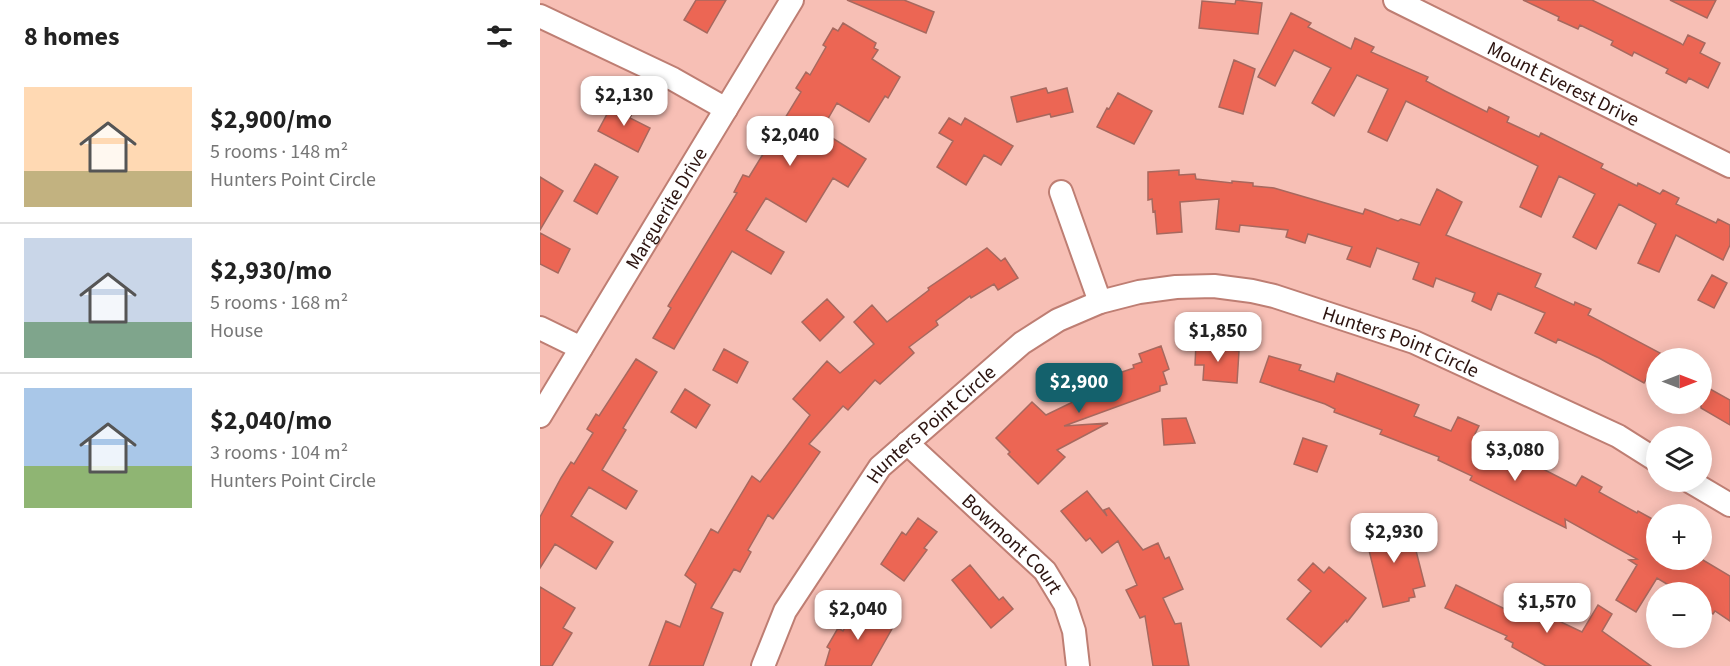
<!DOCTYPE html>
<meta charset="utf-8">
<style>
:root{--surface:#fff;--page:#f2f2f2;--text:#222;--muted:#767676;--line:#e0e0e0;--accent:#14616c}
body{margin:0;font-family:"Source Sans 3",sans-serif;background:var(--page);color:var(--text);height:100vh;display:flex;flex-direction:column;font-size:22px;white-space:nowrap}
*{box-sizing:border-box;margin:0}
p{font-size:20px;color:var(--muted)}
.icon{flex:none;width:33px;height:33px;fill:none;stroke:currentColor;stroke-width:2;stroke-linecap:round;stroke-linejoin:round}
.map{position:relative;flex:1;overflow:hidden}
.panel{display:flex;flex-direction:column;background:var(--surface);width:540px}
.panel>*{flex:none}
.needle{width:39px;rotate:90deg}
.tools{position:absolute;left:1106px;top:348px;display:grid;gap:12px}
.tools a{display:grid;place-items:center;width:66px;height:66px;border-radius:50%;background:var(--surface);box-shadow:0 3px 15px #0003;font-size:30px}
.price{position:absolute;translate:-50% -51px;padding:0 14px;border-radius:12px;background:#fff;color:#222;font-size:20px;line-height:39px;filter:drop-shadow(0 2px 3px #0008)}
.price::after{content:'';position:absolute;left:50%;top:36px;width:18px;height:14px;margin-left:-9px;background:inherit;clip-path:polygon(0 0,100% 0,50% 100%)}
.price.on{background:var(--accent);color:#fff}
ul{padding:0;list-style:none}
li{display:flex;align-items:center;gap:18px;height:150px;padding:0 24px}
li+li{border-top:2px solid var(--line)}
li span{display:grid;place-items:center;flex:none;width:168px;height:120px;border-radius:0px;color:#555}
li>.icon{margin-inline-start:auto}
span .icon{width:72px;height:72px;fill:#fffc;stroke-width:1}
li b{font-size:26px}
h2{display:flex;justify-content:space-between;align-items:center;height:72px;padding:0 24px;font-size:26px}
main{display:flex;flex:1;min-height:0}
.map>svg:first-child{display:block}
.building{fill:#ec6654;stroke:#a7685e;stroke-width:1.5}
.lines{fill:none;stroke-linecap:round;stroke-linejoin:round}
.street-casing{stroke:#be7e73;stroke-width:26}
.street{stroke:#fff;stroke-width:22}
.labels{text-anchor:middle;stroke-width:4.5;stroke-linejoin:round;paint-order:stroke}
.street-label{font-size:20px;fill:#2c1410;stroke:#fbd0c9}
</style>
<main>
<section class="panel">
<h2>8 homes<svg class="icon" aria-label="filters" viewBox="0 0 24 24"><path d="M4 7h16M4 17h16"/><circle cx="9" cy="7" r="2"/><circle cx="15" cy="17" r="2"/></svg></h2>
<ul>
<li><span style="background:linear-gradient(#ffd9b3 70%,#c2b280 0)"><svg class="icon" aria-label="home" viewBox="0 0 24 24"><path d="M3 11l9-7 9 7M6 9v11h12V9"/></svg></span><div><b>$2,900/mo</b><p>5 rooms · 148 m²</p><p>Hunters Point Circle</p></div></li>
<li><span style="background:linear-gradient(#c9d6e8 70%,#7fa58c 0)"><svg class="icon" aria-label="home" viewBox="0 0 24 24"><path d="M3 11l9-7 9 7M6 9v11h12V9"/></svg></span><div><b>$2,930/mo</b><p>5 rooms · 168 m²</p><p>House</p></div></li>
<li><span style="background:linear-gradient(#a9c7e8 65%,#8fb573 0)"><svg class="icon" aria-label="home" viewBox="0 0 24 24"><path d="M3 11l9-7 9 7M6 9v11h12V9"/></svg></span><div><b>$2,040/mo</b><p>3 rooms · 104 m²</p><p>Hunters Point Circle</p></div></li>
</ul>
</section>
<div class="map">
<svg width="1190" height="666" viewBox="0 0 1190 666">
<rect width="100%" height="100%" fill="#f7bfb5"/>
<path class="building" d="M156,0H186L167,33L144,20Z
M307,0H364L394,12L386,33Z
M696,0L722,3L718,34L659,28L662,1L695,4Z
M983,0H1052L1140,43L1143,45L1148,35L1165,43L1160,53L1180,63L1168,88L1149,78L1146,83L1126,73L1128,69L1094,52L1092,56L1071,45L1073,41L1040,25L1038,29L1018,20L1019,17Z
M1130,0H1176L1167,18Z
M751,13L771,23L768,27L811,49L815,38L834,47L831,52L888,77L886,81L905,91L947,112L949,107L969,117L967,122L999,137L1001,133L1063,164L1061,168L1097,186L1098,183L1120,194L1123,190L1139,198L1136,204L1176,223L1178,219L1190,225V245L1183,260L1136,235L1119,272L1098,263L1116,224L1079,204L1056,249L1033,237L1055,194L1019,176L1001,217L980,207L998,166L866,101L847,141L828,132L848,89L817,75L794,116L772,103L791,68L754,50L735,86L718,77Z
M303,23L336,43L334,48L338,50L332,59L360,77L348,98L345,96L329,122L297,103L281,131L326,159L308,187L293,178L266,222L226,198L206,230L244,252L231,274L192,251L134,349L113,338L131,308L128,306L197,193L194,192L203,175L209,177L261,92L256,88L266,72L270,75L286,47L283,45L293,28L298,31Z
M694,60L715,69L703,114L679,107Z
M506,88L508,93L527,88L533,112L511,117L510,114L477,122L471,97Z
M578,93L612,111L594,144L557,127L567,108L569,109Z
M74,101L93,111L90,118L110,128L98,152L58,131Z
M409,118L421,125L425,118L473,146L461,165L444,155L426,185L397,167L413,141L399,133Z
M55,164L78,177L57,214L34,201Z
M639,170V175L655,174L656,179L692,183V181L713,183V186L734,188L823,214L825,209L858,221L861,219L880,225L897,189L922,202L906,235L1001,274L995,287L1034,305L1035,302L1051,309L1048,315L1120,353L1104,383L1059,358L1018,339L1016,343L995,333L1005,313L958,293L951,310L932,301L935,293L896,278L893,287L873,279L879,263L837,248L830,267L807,259L812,247L768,234L765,243L746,237L748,230L700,225L699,232L676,229L679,199L640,202L642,232L617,234L615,211L613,212L612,199L608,200V172Z
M0,177L23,191L0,230Z
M0,233L30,249L18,273L0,264Z
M447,248L461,261L465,258L478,278L458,290L454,284L431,298L430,296L396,321L398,325L369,347L374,353L340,384L335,380L308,410L303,406L269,444L280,452L233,519L228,515L208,550L211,552L200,572L194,569L171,608L183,613L163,666H109L126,621L140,627L156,584L145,575L171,529L178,533L212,476L220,482L270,415L253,399L287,361L300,373L334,344L314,322L332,305L347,322L389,290L388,288Z
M1172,275L1187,283L1174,308L1158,300Z
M287,299L304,317L280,341L262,322Z
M656,343L678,345V349L699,351L697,383L663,380L664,365H655Z
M621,346L629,369L623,372L627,384L620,386V391L524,426L568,423L517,450L525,457L498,484L468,454L470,452L456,438L492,402L506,415L537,400L536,398L543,394L535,377L558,365L564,378L594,368L593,365L602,362L599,354Z
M184,349L208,362L197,383L173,370Z
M729,356L761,365L759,370L794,382L797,373L839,389L879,405L874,416L911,431L918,417L939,426L935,434L973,451L975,448L996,459L993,464L1036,486L1042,476L1062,487L1059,492L1097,513L1098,511L1116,521V560H1163L1190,576V621L1175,611L1173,614L1161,606V592H1140L1117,578L1096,612L1076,600L1097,565L1089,560L1097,559L1025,519L1026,528L930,480L932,476L898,460L899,457L840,434L842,430L794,412L795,409L785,404L720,382Z
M96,359L117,372L83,428L86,430L62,470L97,491L86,509L49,487L31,516L73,542L56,569L15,544L0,568V517L21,478L31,462L34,464L53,433L47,429L56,414L59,416Z
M1161,384L1190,400V425L1161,408Z
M145,389L170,405L156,428L131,412Z
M646,418L655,443L624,445L622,419Z
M763,438L787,446L777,472L754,464Z
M547,491L567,516L564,510L569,508L603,550L618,543L625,559L629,557L643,589L623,598L635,624L641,623L649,666H613L605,616L600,618L586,590L597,585L578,541L562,553L550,538L546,541L521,511Z
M378,518L397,532L384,548L387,550L364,581L341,564L362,532L366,535Z
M850,520L854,539L872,535L885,586L873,589L875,597L869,598V601L843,607L823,526Z
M773,563L784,573L789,567L826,598L807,622L806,620L781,647L747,619L771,591L758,580Z
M430,565L459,600L463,597L473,609L451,628L412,580Z
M916,585L977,615L983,604L1042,632L1058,605L1072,614L1062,631L1111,666H1006L972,647L973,643L965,639L967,636L905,608Z
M0,587L35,608L23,628L32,633L12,666H0Z
M318,606L353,627L331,666H285L290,649L287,647L298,628L303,631Z"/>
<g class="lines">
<defs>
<g id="street">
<path id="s1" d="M855,0L1190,166"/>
<path d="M0,16L133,79L186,109"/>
<path d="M521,192L560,302"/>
<path d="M0,328L41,348"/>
<path id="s2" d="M0,416L252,0"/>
<path id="s3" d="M367,443L505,571L525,604L534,631L538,666"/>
<path d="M1151,482L1190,505"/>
<path id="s4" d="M223,666L245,611L340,467L482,343L518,320L560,302L599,292L636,287L674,286L712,291L734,296L874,342L1078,436L1116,460"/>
</g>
</defs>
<use href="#street" class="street-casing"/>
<use href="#street" class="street"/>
</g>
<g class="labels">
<g class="street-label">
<text dy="7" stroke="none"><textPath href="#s1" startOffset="188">Mount Everest Drive</textPath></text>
<text dy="7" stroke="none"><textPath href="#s2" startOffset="243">Marguerite Drive</textPath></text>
<text dy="7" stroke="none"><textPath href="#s4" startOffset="820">Hunters Point Circle</textPath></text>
<text dy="7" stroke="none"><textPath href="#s4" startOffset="298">Hunters Point Circle</textPath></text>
<text dy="7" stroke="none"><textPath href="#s3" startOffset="146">Bowmont Court</textPath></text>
</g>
</g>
</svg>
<div class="tools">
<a><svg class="needle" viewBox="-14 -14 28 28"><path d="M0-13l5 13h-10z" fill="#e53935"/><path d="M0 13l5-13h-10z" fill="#767676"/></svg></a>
<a><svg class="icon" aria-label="layers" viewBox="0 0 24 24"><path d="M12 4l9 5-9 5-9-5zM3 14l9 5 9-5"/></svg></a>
<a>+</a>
<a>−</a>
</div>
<b class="price" style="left:84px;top:127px">$2,130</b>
<b class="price" style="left:250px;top:167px">$2,040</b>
<b class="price" style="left:678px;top:363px">$1,850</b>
<b class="price on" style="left:539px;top:414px">$2,900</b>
<b class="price" style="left:975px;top:482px">$3,080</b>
<b class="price" style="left:854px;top:564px">$2,930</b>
<b class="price" style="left:1007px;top:634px">$1,570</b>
<b class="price" style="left:318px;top:641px">$2,040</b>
</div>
</main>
